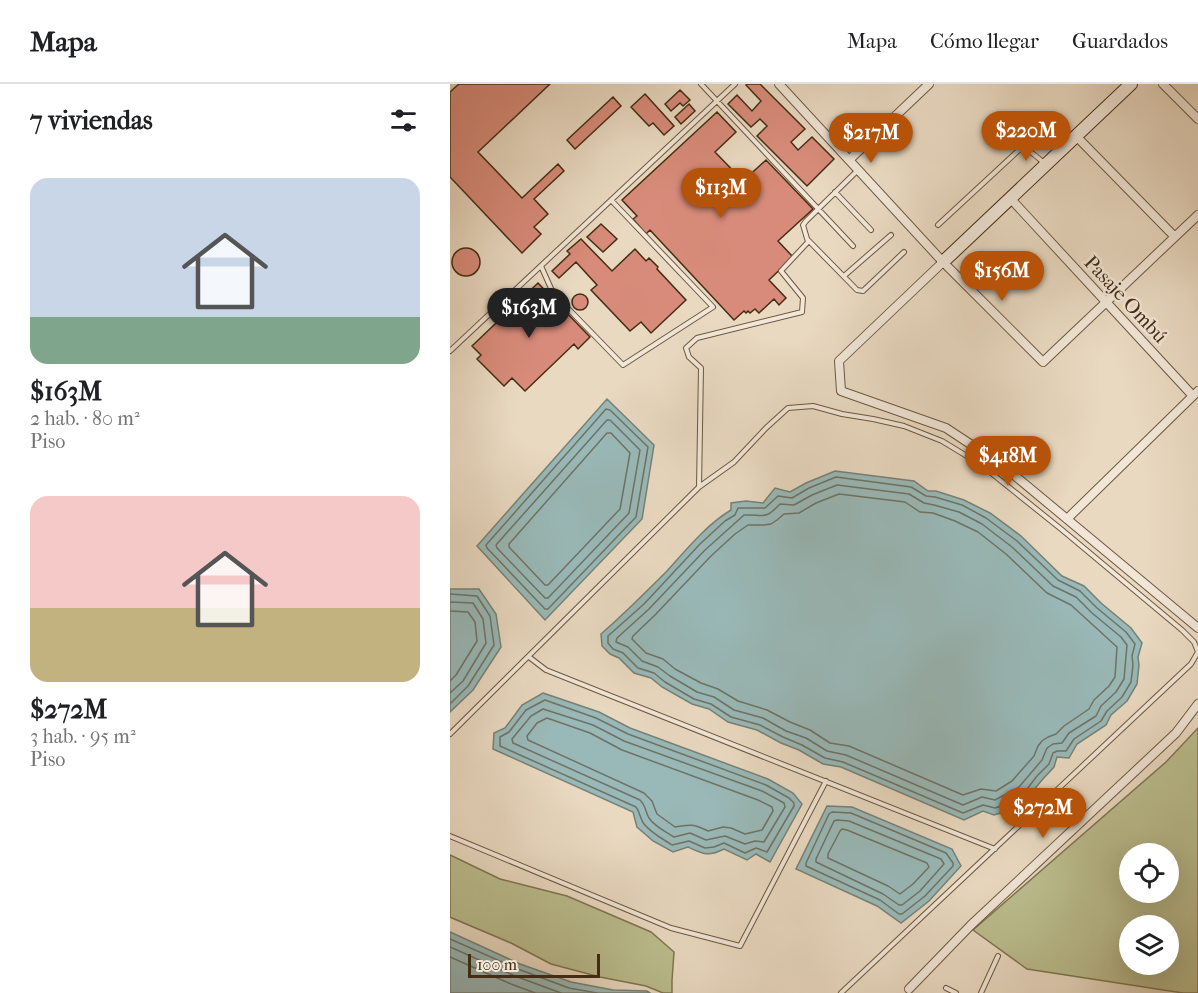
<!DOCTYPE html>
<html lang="es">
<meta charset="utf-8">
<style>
:root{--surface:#fff;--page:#f2f2f2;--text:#202124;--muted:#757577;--line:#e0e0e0;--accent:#b45309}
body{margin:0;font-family:"IM FELL French Canon",serif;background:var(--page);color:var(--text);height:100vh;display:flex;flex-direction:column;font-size:22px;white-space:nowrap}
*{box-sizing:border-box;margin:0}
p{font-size:20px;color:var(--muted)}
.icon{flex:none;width:33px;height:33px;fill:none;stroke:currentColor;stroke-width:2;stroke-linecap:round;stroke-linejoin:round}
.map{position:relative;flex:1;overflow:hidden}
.details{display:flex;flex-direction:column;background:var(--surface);width:450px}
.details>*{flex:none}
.buttons{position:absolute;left:669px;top:759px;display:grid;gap:12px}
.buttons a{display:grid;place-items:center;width:60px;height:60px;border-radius:50%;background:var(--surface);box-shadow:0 6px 24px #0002;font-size:30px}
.scale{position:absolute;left:18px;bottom:15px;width:132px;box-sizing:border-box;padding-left:6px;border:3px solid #442d12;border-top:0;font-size:16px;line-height:21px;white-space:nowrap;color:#442d12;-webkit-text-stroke:4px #f1e6d7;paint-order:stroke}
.price{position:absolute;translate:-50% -51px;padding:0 14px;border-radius:21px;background:var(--accent);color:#fff;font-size:20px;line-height:39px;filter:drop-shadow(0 2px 3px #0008)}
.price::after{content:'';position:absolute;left:50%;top:36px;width:18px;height:14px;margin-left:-9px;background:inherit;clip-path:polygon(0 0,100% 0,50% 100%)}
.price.on{background:#222;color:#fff}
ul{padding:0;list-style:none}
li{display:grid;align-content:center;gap:12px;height:318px;padding:0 30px}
li span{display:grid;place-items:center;height:186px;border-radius:18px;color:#555}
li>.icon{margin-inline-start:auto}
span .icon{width:108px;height:108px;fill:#fffc;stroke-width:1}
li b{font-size:26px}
h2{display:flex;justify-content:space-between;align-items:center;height:72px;padding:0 30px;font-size:26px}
header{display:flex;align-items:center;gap:36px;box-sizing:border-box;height:84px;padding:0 30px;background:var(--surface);border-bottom:2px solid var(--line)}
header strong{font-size:28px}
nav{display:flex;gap:33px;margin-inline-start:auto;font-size:21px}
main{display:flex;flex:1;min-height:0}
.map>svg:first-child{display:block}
.green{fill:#bbbe8f;stroke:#807650;stroke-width:1.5;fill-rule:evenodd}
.water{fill:#99b9b8;stroke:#778176;stroke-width:1.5}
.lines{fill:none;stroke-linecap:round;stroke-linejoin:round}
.shore{stroke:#6e7365;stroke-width:1.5}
.building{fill:#d88b7a;stroke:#442d12;stroke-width:1.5}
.lane-casing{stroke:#6d583e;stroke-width:6}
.street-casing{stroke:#6d583e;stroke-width:10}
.secondary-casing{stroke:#442d12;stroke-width:14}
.lane{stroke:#f1e6d7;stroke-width:4}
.street{stroke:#f1e6d7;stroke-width:8}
.secondary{stroke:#f1e6d7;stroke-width:12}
.labels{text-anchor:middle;stroke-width:5;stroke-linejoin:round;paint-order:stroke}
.street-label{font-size:20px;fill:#442d12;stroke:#f1e6d7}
</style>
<header>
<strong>Mapa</strong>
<nav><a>Mapa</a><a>Cómo llegar</a><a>Guardados</a></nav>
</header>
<main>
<section class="details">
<h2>7 viviendas<svg class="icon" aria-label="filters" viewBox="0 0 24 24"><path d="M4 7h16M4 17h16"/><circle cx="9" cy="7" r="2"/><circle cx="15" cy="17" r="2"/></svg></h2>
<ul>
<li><span style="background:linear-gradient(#c9d6e8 75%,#7fa58c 0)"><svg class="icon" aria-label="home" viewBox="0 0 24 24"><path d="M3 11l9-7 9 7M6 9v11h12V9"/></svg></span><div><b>$163M</b><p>2 hab. · 80 m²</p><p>Piso</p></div></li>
<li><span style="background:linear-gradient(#f6c9c9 60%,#c2b280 0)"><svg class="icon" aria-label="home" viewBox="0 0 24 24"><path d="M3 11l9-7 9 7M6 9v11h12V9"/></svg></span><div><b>$272M</b><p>3 hab. · 95 m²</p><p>Piso</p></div></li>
</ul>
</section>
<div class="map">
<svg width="748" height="909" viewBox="0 0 748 909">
<rect width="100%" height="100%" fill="#e9d9c1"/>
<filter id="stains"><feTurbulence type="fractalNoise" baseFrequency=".00333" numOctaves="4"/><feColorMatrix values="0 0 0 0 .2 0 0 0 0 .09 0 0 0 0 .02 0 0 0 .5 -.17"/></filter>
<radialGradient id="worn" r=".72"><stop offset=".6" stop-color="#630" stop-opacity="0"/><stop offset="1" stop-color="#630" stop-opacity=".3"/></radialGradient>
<path class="green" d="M748,644V909H733L577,885L523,846L716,678ZM680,770H718V808H680ZM680,842H718V880H680Z
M0,771L50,795L117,812L201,848L224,868L222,896V909H213L196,902L150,893L101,880L61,859L2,834L0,833Z"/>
<path class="water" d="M157,315L204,361L192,435L95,536L27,462Z
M385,387L464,397L478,407H486L514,416L540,429L571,452L612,492L634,502L651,519L681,544L692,559L688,573L689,581L687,600L677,617L661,631L656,641L627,660L619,674L607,673L604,683L592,696L578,713L557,727L544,731L533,727L514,736L391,683L373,680L349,666L331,659L307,646L278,638L259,625L242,620L212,603L201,594L184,589L169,574L160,570L152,562L151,550C174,530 195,509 216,488C236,466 256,441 281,426V419L296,417L313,419L325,404L340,408L356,399Z
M0,505H29L46,530L51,563L23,606L0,628Z
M93,609L149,628L180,644L318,695L343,709L352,720L320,778L306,770L297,776L274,765C258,773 253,770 238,763L223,768L203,757L187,743L183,728L43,665L44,649L55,644L72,621Z
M377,722L402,723L502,765L511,782L479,817L451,839L427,822L346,785Z
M0,848L70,880L121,898L163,906L197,907L200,909H0Z"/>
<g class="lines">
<path class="shore" d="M156,325L160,326L198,363L186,433L98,525H95L37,464L36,461Z
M157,336H160L190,366L179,429L98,514H95L47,464L46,461Z
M157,349H161L180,369L170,425L98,501H95L59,463V460Z
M386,393L461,403L476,412L485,413L512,421L536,434L567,457L608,496L630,507L647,524L676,548L685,560L682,572L683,581L681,598L672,613L657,627L651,637L624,655L616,667H607L603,669L599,680L587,692L574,709L554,721L545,724L533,721L513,729L393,678L375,674L352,661L333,653L310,641L281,633L261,620L244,615L215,598L204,589L188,584L173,569L163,565L158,559V552L194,520L250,460L275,437L285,431L288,424H315L328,412L342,414L359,404Z
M387,401L459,410L474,419L484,421L509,428L532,440L562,463L603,502L626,513L642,529L671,553L677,561L674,595L666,608L651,622L646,632L619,649L612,659L603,660L597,664L592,676L569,703L545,716L532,713L513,721L396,671L377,667L356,654L336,647L313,634L284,626L264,613L247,608L220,592L208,583L192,577L178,563L166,558L167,554L199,525L255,466L294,431C314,430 314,437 330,420L344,421L362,411Z
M389,410L455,418L470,428L483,429L505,437L528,448L556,470L597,509L621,521L667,563L665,593L659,602L644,616L639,625L614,642L606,650L598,653L592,657L588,662L584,672L562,697L546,707L531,705L513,711L399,662L380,659L360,646L340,638L317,626L288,617L268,605L251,599L225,585L213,575L196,569L182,555L183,552L205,531L261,472L285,450L298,441H314L321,440L327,436L334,430L349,429L366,419Z
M0,510L27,512L40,532L44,561L18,602L0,620
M0,518L23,519L33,535L36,559L13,597L0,609
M0,527L18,528L25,538L27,557L6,591L0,597
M95,616L146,634L178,650L316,701L339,714L344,719V722L317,768L306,764L295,769L274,759L264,763L255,764L239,757L222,761C213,755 201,749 194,740C190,735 190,728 186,723L50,662V653L59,648L76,626Z
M93,625L143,641L174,657L312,707L334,719L335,723L314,758L305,757L295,760L275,752L256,756L240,749L224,753C216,748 204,742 199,734C195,727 196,722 190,716L63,659L62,655L81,632Z
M97,634L140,649L172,666L308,716L322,723L323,727L312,746L295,750L281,744L273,743L258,747C244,740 240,740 225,743L207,730L202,717L194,709L78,656L77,652L87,639Z
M382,728L401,729L496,769L503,779V782L475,812L452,830H449L430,816L356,782V779L379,730Z
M387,736L399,737L491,775L494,780L470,807L452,821H449L433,810L366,778V775L384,737Z
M392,745L397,746L477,779L479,783L463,800L450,810L438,802L378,774V770L390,747Z
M0,855L68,885L119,904L147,909
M0,863L65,892L111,909
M0,873L61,900L85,909"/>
</g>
<path class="building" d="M9,0H100L28,68L72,114L108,80L114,87L84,115L98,130L84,143L91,150L72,169L0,93V8Z
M297,0H310L355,45L341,58L348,66L362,53L384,75L357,102L307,52L317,42L310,35L301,43L278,20L287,11L302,27L311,17L296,1Z
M230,6L240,16L233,22L230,19L221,27L215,20Z
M195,10L224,42L214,51L203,39L199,42L181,23Z
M163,13L171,22L125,65L117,56Z
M239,20L245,27L231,40L225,33Z
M267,28L286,48L265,68L293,97L316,76L363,125L328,157L343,173L319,196L336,214L329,221L324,215L309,229L305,225L300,229L298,227L296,229L294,227L284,236L200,146L196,150L183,135L187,132L172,116Z
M151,140L167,155L153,168L137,153Z
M131,155L162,187L185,165L196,177L199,174L208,183L207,185L236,216L201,249L191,238L180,247L141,206L147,201L126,178L109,194L102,187L120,170L117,167Z
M2 178a14 14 0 1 1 28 0a14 14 0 1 1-28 0Z
M88,199L140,253L128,265L124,260L75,307L62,294L54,302L27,275L31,271L22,262Z
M122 218a8 8 0 1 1 16 0a8 8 0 1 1-16 0Z"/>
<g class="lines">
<defs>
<path id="lane" d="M251,0L403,162
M385,108L421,146
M488,141L569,66C579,64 587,73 595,80
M358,156L407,206L413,207L454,168
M91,182L103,209L173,281L263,223L161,116
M394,192L441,151
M0,267L285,0
M249,403L251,284L239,273L236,264L247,254L352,228L353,214L331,187L358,158L353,141L356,137L408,86
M79,573L96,586L545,765
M0,650L249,403L284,378L316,344L338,324L363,322L392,330L423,335L454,342L492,357L530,380L611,445L732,546L744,558L748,568
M0,752L221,844L290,862L376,697
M496,904L506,909
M391,909L741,580L748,568
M531,909L548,872"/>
<path id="street" d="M329,0L493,178L593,278L748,131
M713,0L748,35
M626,52L725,153
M399,76L479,0
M560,114L743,312
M493,178L389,277L391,307L496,344L552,381L748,544
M617,435L748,307
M459,905L521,841L726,649L748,620"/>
<path id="secondary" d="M493,178L681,0"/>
</defs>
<use href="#lane" class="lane-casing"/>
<use href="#street" class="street-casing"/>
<use href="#secondary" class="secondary-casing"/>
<use href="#lane" class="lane"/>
<use href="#street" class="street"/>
<use href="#secondary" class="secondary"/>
</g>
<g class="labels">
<g class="street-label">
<text transform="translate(676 215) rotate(47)" y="7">Pasaje Ombú</text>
</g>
</g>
<rect width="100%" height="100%" filter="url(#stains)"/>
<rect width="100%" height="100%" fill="url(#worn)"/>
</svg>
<div class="buttons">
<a><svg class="icon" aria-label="locate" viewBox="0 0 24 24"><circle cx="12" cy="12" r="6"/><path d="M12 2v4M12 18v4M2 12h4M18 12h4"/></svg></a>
<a><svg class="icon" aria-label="layers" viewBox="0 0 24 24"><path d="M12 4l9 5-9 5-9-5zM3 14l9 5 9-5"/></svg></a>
</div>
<div class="scale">100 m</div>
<b class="price" style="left:576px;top:78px">$220M</b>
<b class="price" style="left:421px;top:80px">$217M</b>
<b class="price" style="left:271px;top:135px">$113M</b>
<b class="price" style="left:552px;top:218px">$156M</b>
<b class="price on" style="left:79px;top:255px">$163M</b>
<b class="price" style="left:558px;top:403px">$418M</b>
<b class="price" style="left:593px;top:755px">$272M</b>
</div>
</main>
